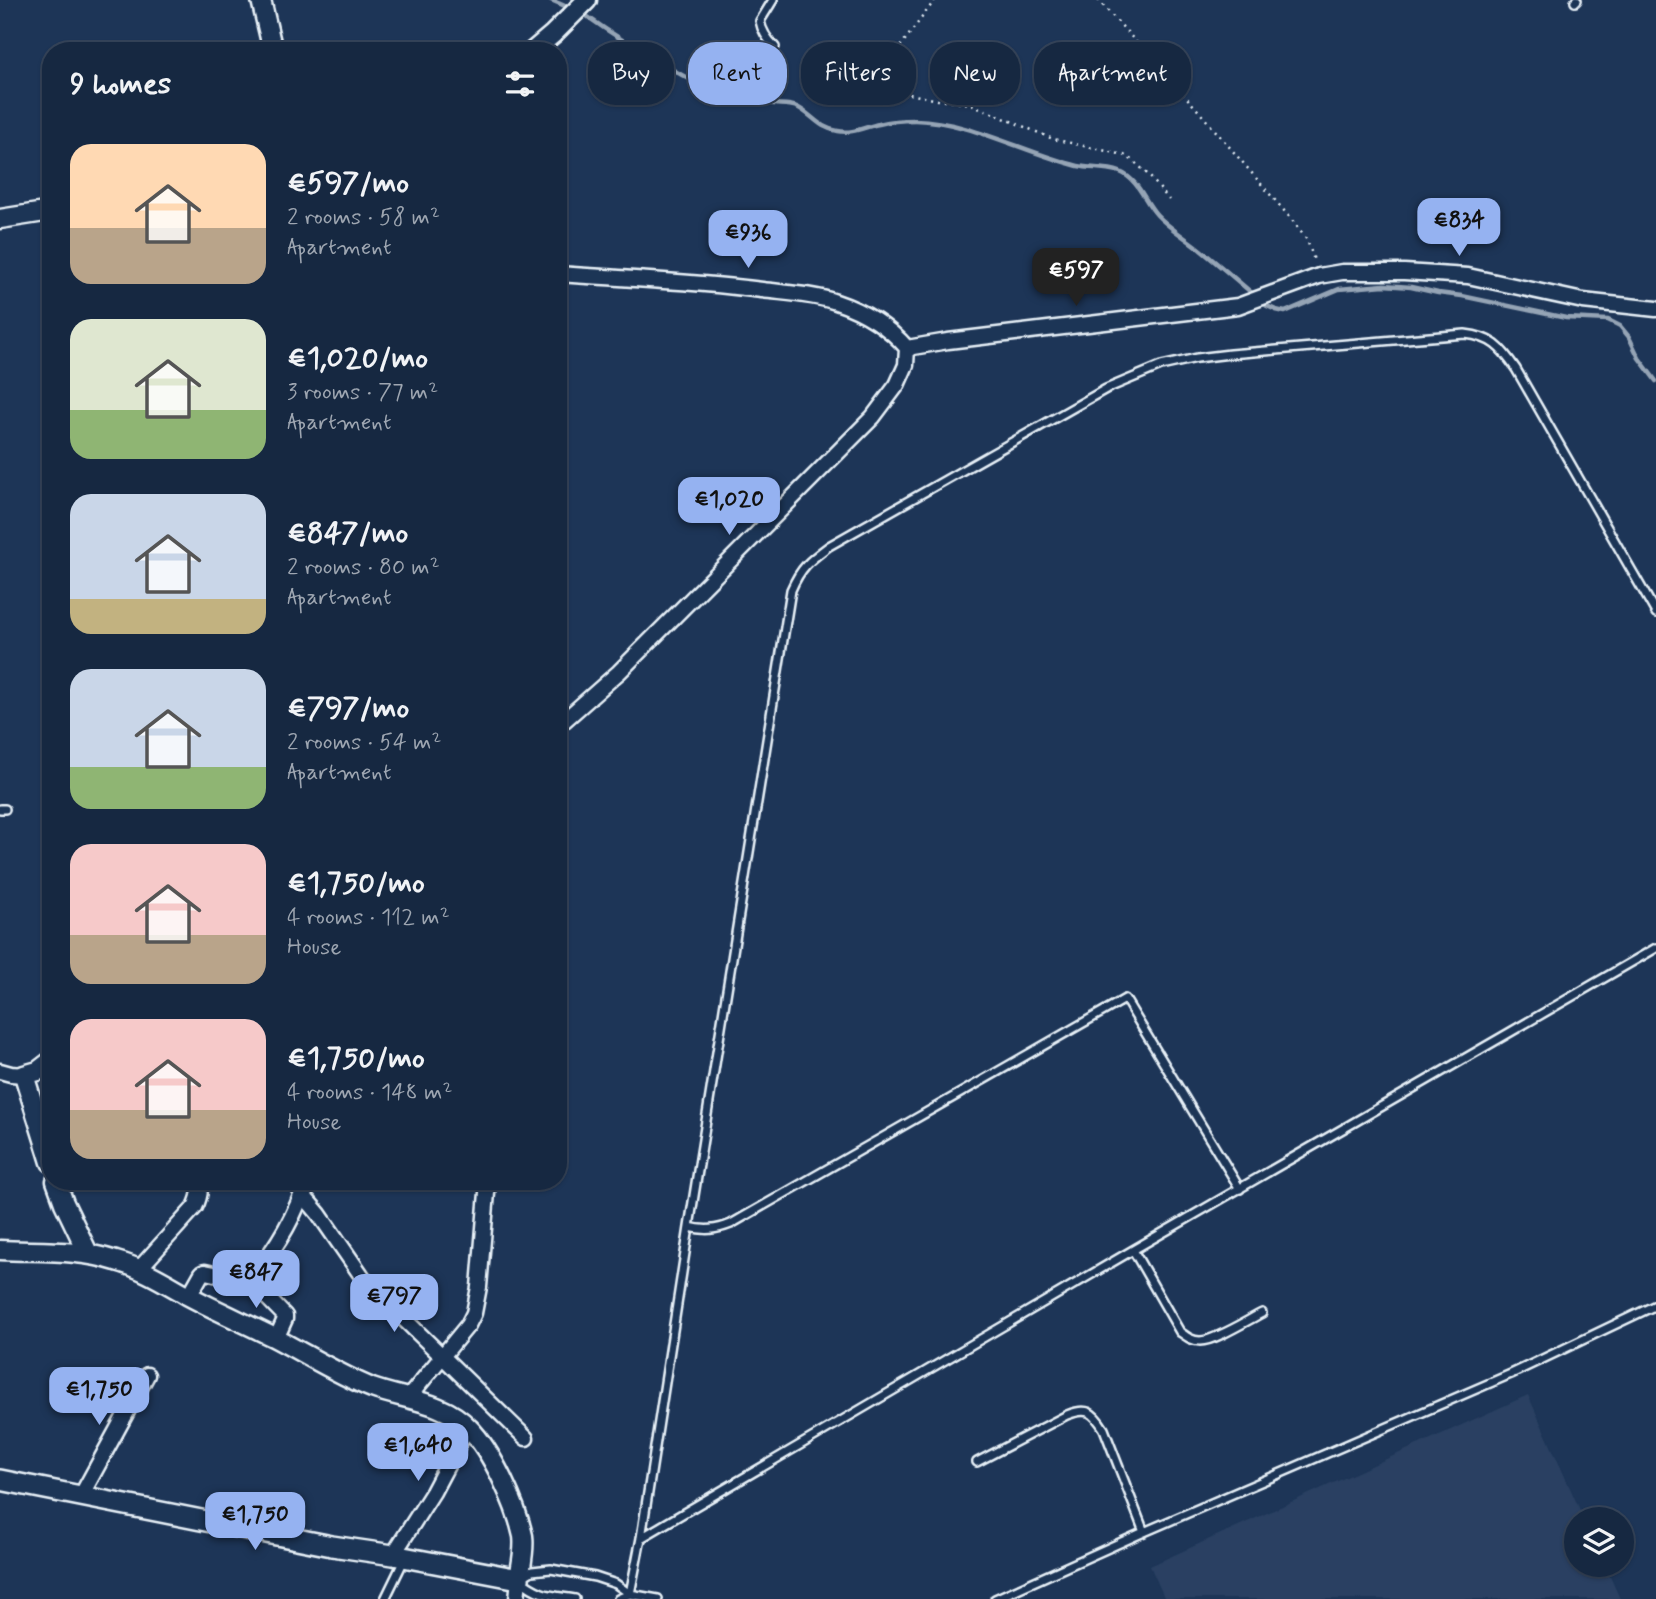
<!DOCTYPE html>
<meta charset="utf-8">
<style>
:root{--surface:#162841;--page:#1f3048;--text:#f1f3f6;--muted:#9ea6b1;--line:#35445a;--accent:#95b2f1}
body{margin:0;font-family:Mynerve,sans-serif;background:var(--page);color:var(--text);height:100vh;display:flex;flex-direction:column;font-size:26px;white-space:nowrap}
*{box-sizing:border-box;margin:0}
p{font-size:23px;color:var(--muted)}
.icon{flex:none;width:38px;height:38px;fill:none;stroke:currentColor;stroke-width:2;stroke-linecap:round;stroke-linejoin:round}
.map{position:relative;flex:1;overflow:hidden}
.drawer{position:absolute;left:42px;top:42px;width:525px;height:1148px;display:flex;flex-direction:column;background:var(--surface);border-radius:28px;box-shadow:0 2px 5px #0004,0 0 0 2px var(--line)}
.drawer>*{flex:none}
.banner{position:absolute;left:588px;top:42px;width:665px;height:63px;display:flex;gap:14px}
.controls{position:absolute;left:1564px;top:1507px;display:grid;gap:14px}
.controls a{display:grid;place-items:center;width:70px;height:70px;border-radius:50%;background:var(--surface);box-shadow:0 2px 5px #0004,0 0 0 2px var(--line);font-size:35px}
.price{position:absolute;translate:-50% -60px;padding:0 16px;border-radius:14px;background:var(--accent);color:#111;font-size:23px;line-height:46px;filter:drop-shadow(0 2px 4px #0008)}
.price::after{content:'';position:absolute;left:50%;top:42px;width:21px;height:16px;margin-left:-10px;background:inherit;clip-path:polygon(0 0,100% 0,50% 100%)}
.price.on{background:#222;color:#fff}
ul{padding:0;list-style:none}
li{display:flex;align-items:center;gap:21px;height:175px;padding:0 28px}
li span{display:grid;place-items:center;flex:none;width:196px;height:140px;border-radius:21px;color:#555}
li>.icon{margin-inline-start:auto}
span .icon{width:84px;height:84px;fill:#fffc;stroke-width:1}
li b{font-size:30px}
h2{display:flex;justify-content:space-between;align-items:center;height:84px;padding:0 28px;font-size:30px}
.pill{padding:0 24px;border-radius:28px;background:var(--surface);box-shadow:0 2px 5px #0004,0 0 0 2px var(--line);font-size:24px;line-height:63px}
.pill.on{background:var(--accent);color:#111}
.map>svg:first-child{display:block}
.built{fill:#2a4162}
.lines{fill:none;stroke-linecap:round;stroke-linejoin:round}
.stream{stroke:#95a4b5;stroke-width:4.5}
.service-casing{stroke:#e8f1f8;stroke-width:12}
.minor-casing{stroke:#e8f1f8;stroke-width:19}
.tertiary-casing{stroke:#e8f1f8;stroke-width:23}
.secondary-casing{stroke:#e8f1f8;stroke-width:24}
.path{stroke:#e8f1f8;stroke-width:2.5;stroke-dasharray:2 5;stroke-linecap:butt}
.service{stroke:#1d3557;stroke-width:7}
.minor{stroke:#1d3557;stroke-width:14}
.tertiary{stroke:#1d3557;stroke-width:18}
.secondary{stroke:#1d3557;stroke-width:19}
</style>
<div class="map">
<svg width="1656" height="1599" viewBox="0 0 1656 1599">
<rect width="100%" height="100%" fill="#1d3557"/>
<filter id="ink" filterUnits="userSpaceOnUse"><feTurbulence type="fractalNoise" baseFrequency=".0143" numOctaves="2"/><feDisplacementMap in="SourceGraphic" scale="14" xChannelSelector="R" yChannelSelector="G"/><feConvolveMatrix kernelMatrix="1 2 1 2 8 2 1 2 1" color-interpolation-filters="sRGB"/></filter>
<g filter="url(#ink)">
<path class="built" d="M1528,1395L1584,1519H1577V1564L1605,1565L1620,1599H1165L1150,1566Z"/>
<g class="lines">
<path class="stream" d="M551,0L572,9
M588,17C613,35 638,50 665,65C677,72 688,80 702,84C712,86 723,84 734,86C745,89 751,97 761,101C773,107 786,102 797,107C813,115 818,128 838,131C853,134 864,127 879,124C890,121 903,120 915,120C969,121 1025,153 1078,166C1091,169 1107,167 1120,172C1139,180 1144,201 1157,215C1170,229 1188,239 1202,251C1224,269 1246,288 1267,306L1276,310L1285,312L1339,289L1384,285L1411,287L1438,293L1462,296L1566,318L1608,320L1620,326L1629,337L1639,358L1656,381"/>
<defs>
<path id="service" d="M773,0L760,21C762,32 767,39 775,47
M1575,2L1577,0
M0,809H5
M689,1227C705,1231 716,1230 731,1224L1125,999L1240,1189
M1133,1250L1180,1332C1187,1337 1192,1341 1200,1341C1215,1341 1248,1320 1262,1313
M977,1462L1067,1415C1087,1407 1093,1411 1104,1429L1144,1532
M641,1538L1133,1250L1656,948
M630,1594L641,1538L689,1227L791,590C801,567 809,561 829,546L1106,389L1161,366L1197,358L1230,354L1465,334C1492,337 1501,347 1516,369L1656,613
M385,1599L405,1558
M575,1599C549,1595 540,1596 519,1579L532,1571L551,1569L595,1577L616,1584L630,1594L658,1599
M618,1599L630,1594
M995,1599L1144,1532L1511,1374L1656,1305"/>
<path id="minor" d="M558,274C626,279 694,281 762,290C786,293 813,294 836,302C863,311 888,326 907,348L906,365L897,385L873,417L619,672L558,726
M907,348L948,341L1238,306L1319,276L1342,272H1404L1468,276L1583,301L1656,309
M0,1071L11,1074L24,1075
M302,1194L319,1214L366,1282L526,1438
M139,1269L195,1207C199,1199 202,1190 198,1181
M250,1280L285,1316V1319L276,1339
M189,1296L202,1273L205,1272L233,1278L250,1280C275,1250 295,1219 306,1181
M408,1398L468,1325L474,1313L479,1287L488,1181
M81,1496L147,1375
M393,1555L433,1492L468,1426
M517,1599L519,1579"/>
<path id="tertiary" d="M261,0L273,51
M533,51L553,34L587,0
M0,219L51,211
M51,1061L38,1071L24,1075L51,1162
M56,1181L64,1203L88,1253
M0,1250C39,1252 79,1249 116,1261C142,1268 164,1282 187,1295C215,1310 245,1323 273,1337C306,1354 337,1374 372,1388C405,1400 444,1401 469,1428C492,1451 516,1504 523,1536C525,1550 521,1565 519,1579"/>
<path id="secondary" d="M0,1480L332,1546L393,1555L519,1579"/>
</defs>
<use href="#service" class="service-casing"/>
<use href="#minor" class="minor-casing"/>
<use href="#tertiary" class="tertiary-casing"/>
<use href="#secondary" class="secondary-casing"/>
<path class="path" d="M935,0L876,79L877,87L938,100L971,104L1053,139L1124,155C1143,166 1155,183 1169,200
M1098,0L1196,108L1292,220L1307,240L1315,263"/>
<use href="#service" class="service"/>
<use href="#minor" class="minor"/>
<use href="#tertiary" class="tertiary"/>
<use href="#secondary" class="secondary"/>
</g>
</g>
</svg>
<div class="controls">
<a><svg class="icon" aria-label="layers" viewBox="0 0 24 24"><path d="M12 4l9 5-9 5-9-5zM3 14l9 5 9-5"/></svg></a>
</div>
<b class="price" style="left:1459px;top:258px">€834</b>
<b class="price" style="left:748px;top:270px">€936</b>
<b class="price on" style="left:1076px;top:308px">€597</b>
<b class="price" style="left:729px;top:537px">€1,020</b>
<b class="price" style="left:256px;top:1310px">€847</b>
<b class="price" style="left:394px;top:1334px">€797</b>
<b class="price" style="left:99px;top:1427px">€1,750</b>
<b class="price" style="left:418px;top:1483px">€1,640</b>
<b class="price" style="left:255px;top:1552px">€1,750</b>
<div class="banner">
<a class="pill">Buy</a>
<a class="pill on">Rent</a>
<a class="pill">Filters</a>
<a class="pill">New</a>
<a class="pill">Apartment</a>
</div>
<section class="drawer">
<h2>9 homes<svg class="icon" aria-label="filters" viewBox="0 0 24 24"><path d="M4 7h16M4 17h16"/><circle cx="9" cy="7" r="2"/><circle cx="15" cy="17" r="2"/></svg></h2>
<ul>
<li><span style="background:linear-gradient(#ffd9b3 60%,#b9a48a 0)"><svg class="icon" aria-label="home" viewBox="0 0 24 24"><path d="M3 11l9-7 9 7M6 9v11h12V9"/></svg></span><div><b>€597/mo</b><p>2 rooms · 58 m²</p><p>Apartment</p></div></li>
<li><span style="background:linear-gradient(#dfe7d0 65%,#8fb573 0)"><svg class="icon" aria-label="home" viewBox="0 0 24 24"><path d="M3 11l9-7 9 7M6 9v11h12V9"/></svg></span><div><b>€1,020/mo</b><p>3 rooms · 77 m²</p><p>Apartment</p></div></li>
<li><span style="background:linear-gradient(#c9d6e8 75%,#c2b280 0)"><svg class="icon" aria-label="home" viewBox="0 0 24 24"><path d="M3 11l9-7 9 7M6 9v11h12V9"/></svg></span><div><b>€847/mo</b><p>2 rooms · 80 m²</p><p>Apartment</p></div></li>
<li><span style="background:linear-gradient(#c9d6e8 70%,#8fb573 0)"><svg class="icon" aria-label="home" viewBox="0 0 24 24"><path d="M3 11l9-7 9 7M6 9v11h12V9"/></svg></span><div><b>€797/mo</b><p>2 rooms · 54 m²</p><p>Apartment</p></div></li>
<li><span style="background:linear-gradient(#f6c9c9 65%,#b9a48a 0)"><svg class="icon" aria-label="home" viewBox="0 0 24 24"><path d="M3 11l9-7 9 7M6 9v11h12V9"/></svg></span><div><b>€1,750/mo</b><p>4 rooms · 112 m²</p><p>House</p></div></li>
<li><span style="background:linear-gradient(#f6c9c9 65%,#b9a48a 0)"><svg class="icon" aria-label="home" viewBox="0 0 24 24"><path d="M3 11l9-7 9 7M6 9v11h12V9"/></svg></span><div><b>€1,750/mo</b><p>4 rooms · 148 m²</p><p>House</p></div></li>
</ul>
</section>
</div>
